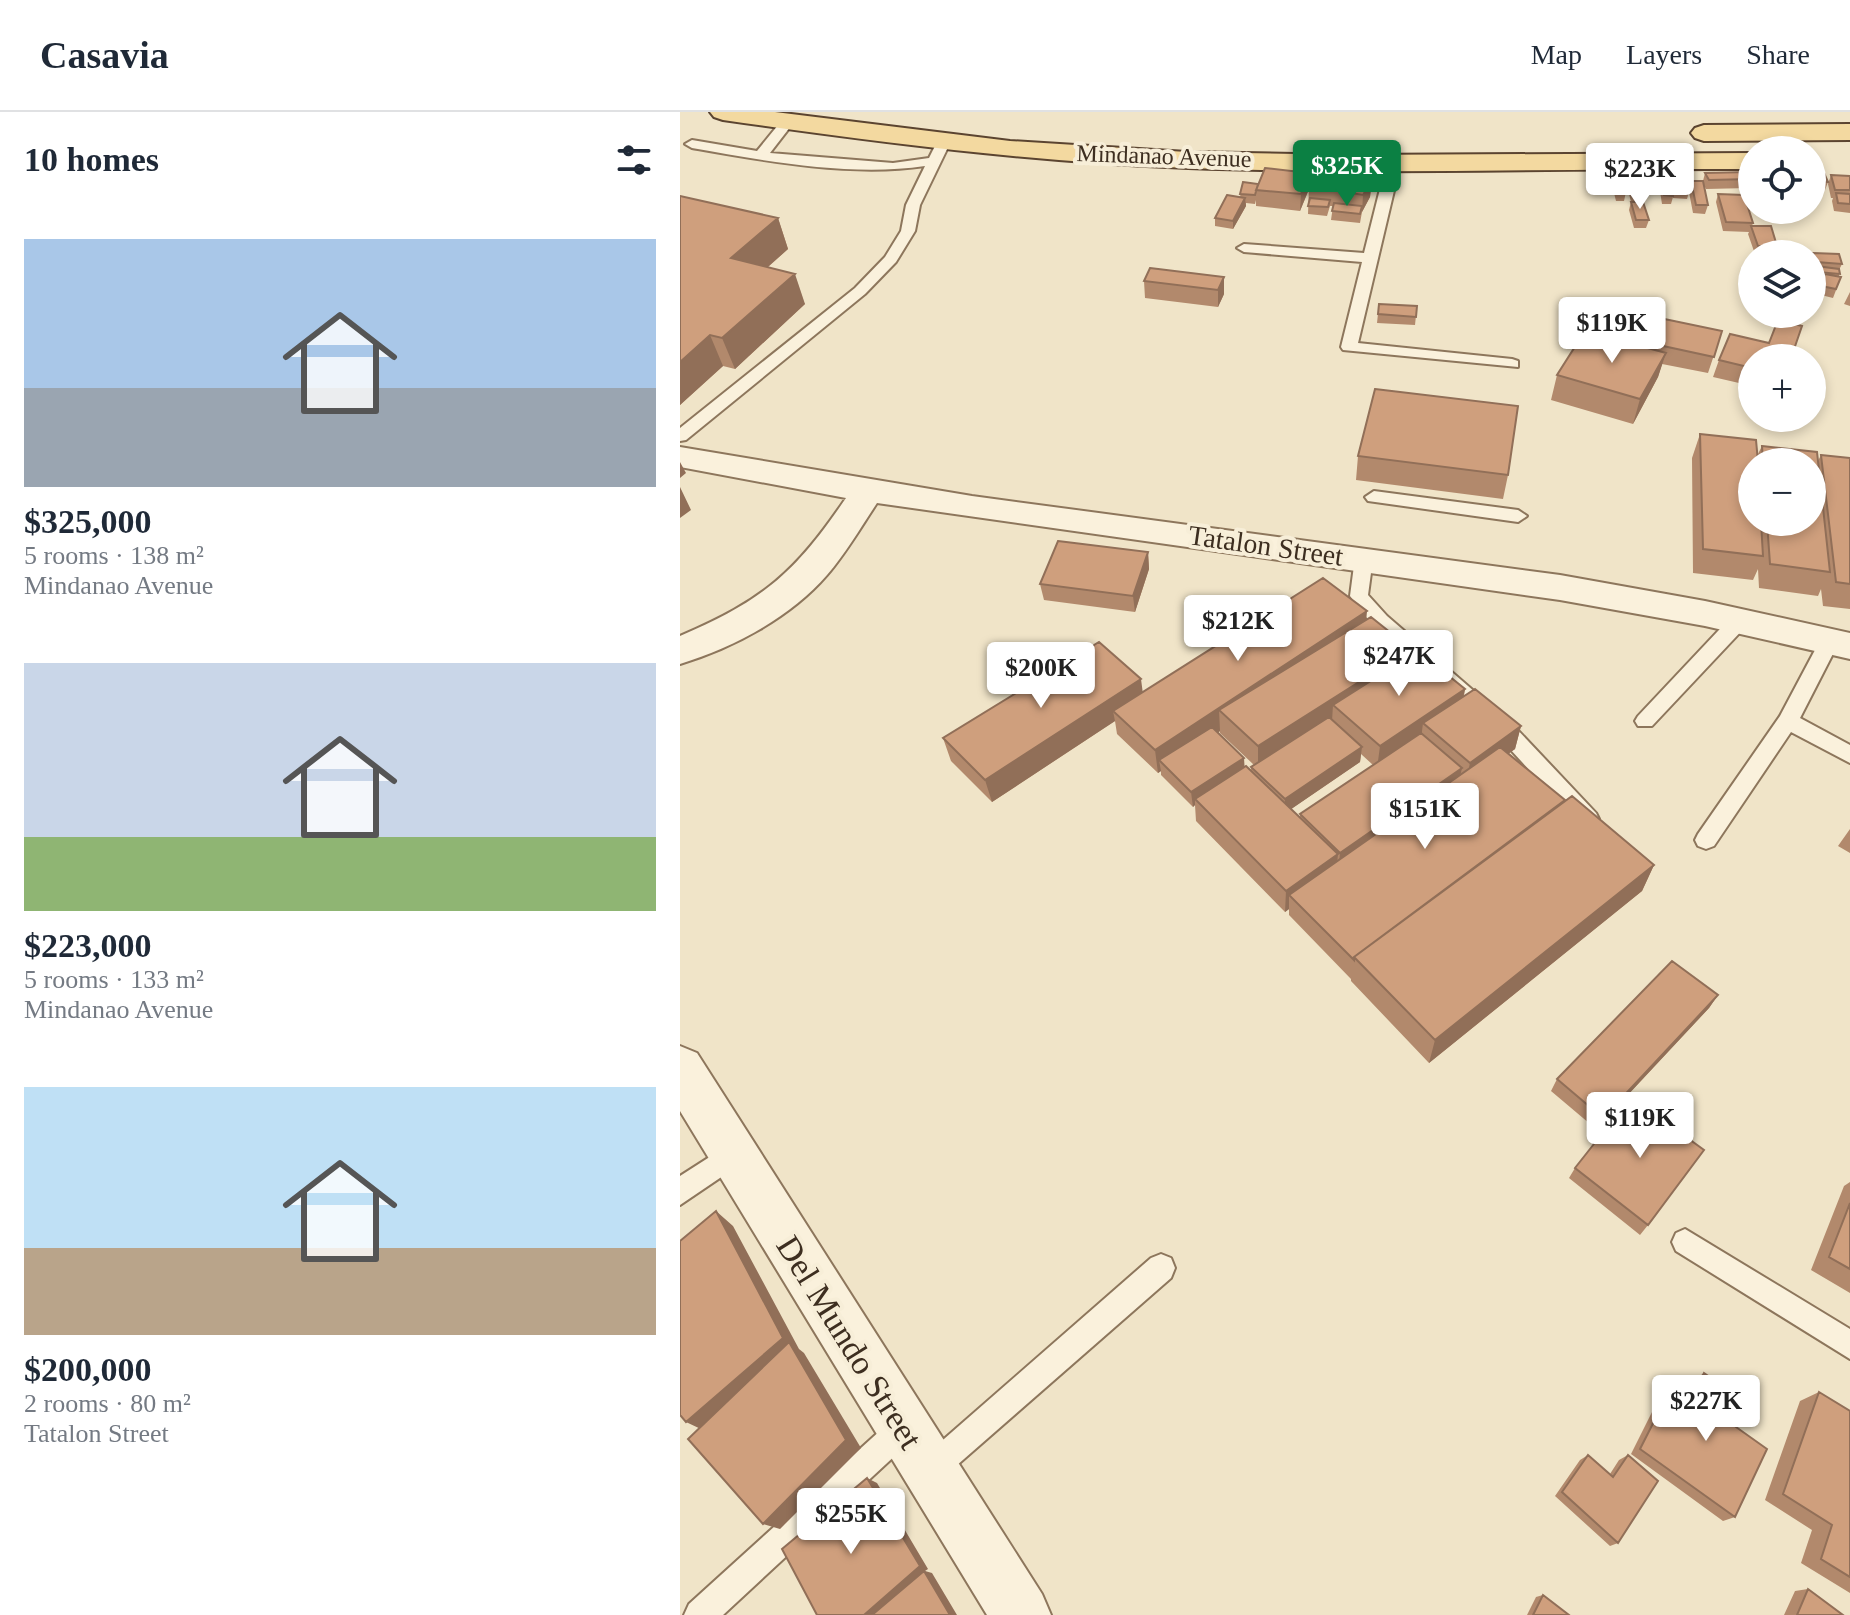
<!DOCTYPE html>
<meta charset="utf-8">
<style>
:root{--surface:#fff;--page:#f2f2f3;--text:#1f2937;--muted:#747a83;--line:#e0e1e3;--accent:#0b8043}
body{margin:0;font-family:"Times New Roman",serif;background:var(--page);color:var(--text);height:100vh;display:flex;flex-direction:column;font-size:30px;white-space:nowrap}
*{box-sizing:border-box;margin:0}
p{font-size:26px;color:var(--muted)}
.icon{flex:none;width:44px;height:44px;fill:none;stroke:currentColor;stroke-width:2;stroke-linecap:round;stroke-linejoin:round}
.map{position:relative;flex:1;overflow:hidden}
.sheet{display:flex;flex-direction:column;background:var(--surface);width:680px}
.sheet>*{flex:none}
.controls{position:absolute;left:1058px;top:24px;display:grid;gap:16px}
.controls a{display:grid;place-items:center;width:88px;height:88px;border-radius:50%;background:var(--surface);box-shadow:0 4px 12px #0003;font-size:40px}
.price{position:absolute;translate:-50% -68px;padding:0 18px;border-radius:8px;background:#fff;color:#222;font-size:26px;line-height:52px;filter:drop-shadow(0 2px 4px #0008)}
.price::after{content:'';position:absolute;left:50%;top:48px;width:24px;height:18px;margin-left:-12px;background:inherit;clip-path:polygon(0 0,100% 0,50% 100%)}
.price.current{background:var(--accent);color:#fff}
ul{padding:0;list-style:none}
li{display:grid;align-content:center;gap:16px;height:424px;padding:0 24px}
li span{display:grid;place-items:center;height:248px;border-radius:0px;color:#555}
li>.icon{margin-inline-start:auto}
span .icon{width:144px;height:144px;fill:#fffc;stroke-width:1}
li b{font-size:34px}
h2{display:flex;justify-content:space-between;align-items:center;height:96px;padding:0 24px;font-size:34px}
header{display:flex;align-items:center;gap:48px;box-sizing:border-box;height:112px;padding:0 40px;background:var(--surface);border-bottom:2px solid var(--line)}
header strong{font-size:38px}
nav{display:flex;gap:44px;margin-inline-start:auto;font-size:28px}
main{display:flex;flex:1;min-height:0}
.map>svg:first-child{display:block}
.lines{fill:none;stroke-linecap:round;stroke-linejoin:round}
.lane-casing{stroke:#8d765c;stroke-width:4}
.street-casing{stroke:#8d765c;stroke-width:4}
.primary-casing{stroke:#5b4430;stroke-width:4}
.lane{fill:#faf1dc;fill-rule:evenodd}
.street{fill:#faf1dc;fill-rule:evenodd}
.primary{fill:#f3d9a0;fill-rule:evenodd}
.wall{fill:#b2896c;fill-rule:evenodd}
.shaded-wall{fill:#916f58}
.building{fill:#cf9f7d;stroke:#916f58;stroke-width:2}
.labels{text-anchor:middle;stroke-width:8;stroke-linejoin:round;paint-order:stroke}
.far-street-label{font-size:24px;fill:#3d2e20;stroke:#f7eed8}
.street-label{font-size:28px;fill:#3d2e20;stroke:#f7eed8}
.near-street-label{font-size:34px;fill:#3d2e20;stroke:#f7eed8}
</style>
<header>
<strong>Casavia</strong>
<nav><a>Map</a><a>Layers</a><a>Share</a></nav>
</header>
<main>
<section class="sheet">
<h2>10 homes<svg class="icon" aria-label="filters" viewBox="0 0 24 24"><path d="M4 7h16M4 17h16"/><circle cx="9" cy="7" r="2"/><circle cx="15" cy="17" r="2"/></svg></h2>
<ul>
<li><span style="background:linear-gradient(#a9c7e8 60%,#9aa5b1 0)"><svg class="icon" aria-label="home" viewBox="0 0 24 24"><path d="M3 11l9-7 9 7M6 9v11h12V9"/></svg></span><div><b>$325,000</b><p>5 rooms · 138 m²</p><p>Mindanao Avenue</p></div></li>
<li><span style="background:linear-gradient(#c9d6e8 70%,#8fb573 0)"><svg class="icon" aria-label="home" viewBox="0 0 24 24"><path d="M3 11l9-7 9 7M6 9v11h12V9"/></svg></span><div><b>$223,000</b><p>5 rooms · 133 m²</p><p>Mindanao Avenue</p></div></li>
<li><span style="background:linear-gradient(#bfe0f5 65%,#b9a48a 0)"><svg class="icon" aria-label="home" viewBox="0 0 24 24"><path d="M3 11l9-7 9 7M6 9v11h12V9"/></svg></span><div><b>$200,000</b><p>2 rooms · 80 m²</p><p>Tatalon Street</p></div></li>
</ul>
</section>
<div class="map">
<svg width="1170" height="1503" viewBox="0 0 1170 1503">
<rect width="100%" height="100%" fill="#f0e4c8"/>
<g class="lines">
<defs>
<path id="lane" d="M108,6L114,10L90,41L213,51L249,46L258,28L270,31L240,93L235,119L216,150L185,182L6,328L0,329V316L175,176L205,145L221,119L226,93L245,54C171,65 85,49 12,36L5,32L12,28L77,39L103,7Z
M714,45L721,49L678,231L832,247L838,249V255L663,238L661,235L682,150L564,140L557,136L564,132L684,141L707,49Z
M694,379L838,398L847,404L838,410L688,389L685,385Z
M684,440L693,446L688,483L707,504L832,612L916,701L919,707L916,713L908,716L900,713L818,624L693,514L670,484L675,446Z
M1061,500L1070,507L1068,512L972,614H958L955,609L958,604L1054,502Z
M1150,521L1160,528L1120,606L1170,633V651L1111,620L1034,734L1026,737L1018,734L1015,728L1018,722L1100,604L1143,523Z
M53,1030L62,1033L66,1042L62,1051L0,1093V1064Z
M1005,1117L1170,1217V1247L996,1139L992,1130L996,1121Z
M481,1142L491,1146L495,1156L491,1166L260,1368L250,1373L240,1368L235,1358L240,1348L471,1146Z
M223,1302L233,1307L238,1317L233,1327L43,1503H4L9,1492L213,1307Z"/>
<path id="street" d="M0,335L292,384L880,463L1025,489L1170,521V547L1025,514L880,488L197,391C181,415 166,441 147,463C111,505 53,536 0,552V524C84,488 115,461 166,386L0,355Z
M0,934L17,941L362,1482L371,1503H307L0,999Z"/>
<path id="primary" d="M30,0H95L330,29L507,40L668,43L1072,41V57C884,56 696,63 508,56C352,50 197,30 43,8L34,5Z
M1170,12V28L1024,29L1015,26L1011,21L1015,16L1024,13Z"/>
</defs>
<use href="#lane" class="lane-casing"/>
<use href="#street" class="street-casing"/>
<use href="#primary" class="primary-casing"/>
<use href="#lane" class="lane"/>
<use href="#street" class="street"/>
<use href="#primary" class="primary"/>
</g>
<path class="wall" d="M1025,61L1072,67L1069,76L1026,77L1023,71L1028,93L1025,102L1013,101L1009,80L1007,87L993,86V85L991,92H982L979,73L981,65L991,68L992,62L1009,76L1011,69H1023Z
M1132,61L1148,70L1145,78H1132Z
M1151,63L1170,64V101L1154,99L1152,89L1153,86H1151L1148,72Z
M934,65L946,80L944,89H936L932,73Z
M949,65L958,82L956,90L969,108L966,116H954L949,98L951,90L947,74Z
M692,68L690,85L682,100L680,111L651,108L653,94H650L647,104L628,102L629,74Z
M563,70L629,77L620,99L576,94V88L575,92L566,91V94L553,117L535,114V106L560,85Z
M1038,82L1073,111L1072,114L1097,134L1095,142H1075L1068,122L1069,120L1043,119L1036,90Z
M0,84L98,106L108,137L88,155L125,192L55,257L43,254L0,293Z
M1133,141L1162,152L1159,158V165H1161L1153,186L1137,182L1142,169L1133,168V163L1134,159L1132,157V144Z
M544,165V182L538,195L465,186L464,169Z
M1170,180V194L1164,192Z
M699,192L737,194L735,213L697,211Z
M1122,214L1072,246V274L1033,265L1039,248L1089,231Z
M1042,219L1028,261L982,252L978,265L953,312L871,288L877,263L958,233L960,229Z
M1020,322L1077,344L1082,334L1138,349L1141,343L1170,346V497L1143,494L1141,477L1138,484L1079,476L1078,457L1073,468L1013,461L1012,346ZM1072,350H1132V410H1072Z
M678,344L828,363L823,387L676,368Z
M468,440L469,457L455,500L364,488L360,472Z
M686,508L730,544L785,577L784,584L841,614L835,637L829,641L885,688L974,753L962,779L749,951L671,869V867L609,803V797L605,800L516,709L515,693L513,695L481,663V659L478,661L437,622L435,609L312,690L271,649L263,626L463,580ZM540,619V621L574,653L571,655V658L564,655L538,621ZM681,642L693,653L620,702V706L611,697L680,650Z
M1170,717V741L1158,734Z
M1038,883L1029,896L916,1017L871,979L877,967Z
M895,1056L968,1113L960,1123L889,1066Z
M1170,1070V1181L1131,1158L1164,1074Z
M1024,1261L1056,1315L1055,1405L1043,1409L951,1342L983,1278L993,1272L1007,1282L1014,1268Z
M1139,1280L1170,1299V1481L1121,1451L1132,1418L1085,1388L1120,1289Z
M908,1343L930,1362L939,1348L948,1343L938,1431L930,1434L875,1384L900,1348Z
M1128,1477L1163,1503H1104L1115,1479Z
M863,1483L889,1503H847L856,1485Z"/>
<path class="shaded-wall" d="M629,61V77L620,99L621,82Z
M692,68L690,85L682,100L683,83Z
M565,86L566,94L553,117V109Z
M98,106L108,137L63,177L51,146Z
M115,162L125,192L55,257L42,226Z
M544,165V182L538,195V178Z
M30,223L43,254L0,293V250Z
M986,241L978,265L953,312L960,287Z
M0,350L6,361L0,366Z
M0,375L11,398L0,406Z
M468,440L469,457L455,500L453,484Z
M687,499L685,523L539,598L540,619L487,655L479,648L481,659L478,661L475,638Z
M731,537L727,561L653,593L652,609L578,657V634Z
M461,567L464,590L433,599L435,609L312,690L305,668Z
M785,577L780,600L743,611L741,627L697,657L700,634Z
M841,614L835,637L785,673L790,651Z
M682,635L680,650L604,702L605,687Z
M564,646L565,661L515,687V693L513,695L511,680Z
M782,656L777,678L658,762L660,741Z
M658,742L656,763L609,783V797L605,800L606,779Z
M974,753L962,779L749,951L755,928Z
M1038,883L1029,896L916,1017L923,1006Z
M36,1099L53,1114L119,1237L124,1241L181,1336L100,1417L83,1412L25,1319L6,1310Z
M187,1366L197,1371L248,1457L245,1459L252,1461L277,1503H184Z"/>
<path class="building" d="M585,56L629,61L621,82L576,78Z
M638,59L692,68L683,83L629,74Z
M1068,60L1072,67L1029,68L1025,61Z
M1132,61H1144L1148,70L1134,69Z
M992,62L1006,63L1010,78H996Z
M1151,63L1170,64V78H1155Z
M934,65H942L946,80H938Z
M949,65H954L958,82H953Z
M981,65H990L993,84L984,83Z
M1011,69H1023L1028,93H1016Z
M563,70L578,72L575,83L560,82Z
M1156,81L1170,82V92L1158,91Z
M1038,82L1064,83L1073,111L1046,110Z
M547,83L565,86L553,109L535,106Z
M0,84L98,106L51,146L115,162L42,226L30,223L0,250Z
M630,86L650,88L648,95L628,94Z
M951,90H963L969,108H956Z
M654,91L682,94L680,102L652,99Z
M1071,114H1091L1097,134H1078Z
M1133,141L1159,142L1162,152L1136,150Z
M1136,154L1159,157L1160,162L1137,160Z
M470,156L544,165L538,178L464,169Z
M1145,162L1161,165L1156,177L1141,174Z
M699,192L737,194L736,205L698,202Z
M970,204L1042,219L1034,245L960,229Z
M1098,208L1122,214L1111,246H1072V256L1039,248L1050,222L1089,231Z
M905,219L986,241L960,287L877,263Z
M695,277L838,294L828,363L678,344Z
M1020,322L1076,328L1078,350H1072V410H1081L1083,444L1023,437Z
M1082,334L1137,340L1150,460L1090,452L1087,410H1132V350H1083Z
M1141,343L1170,346V472L1156,470Z
M378,429L468,440L453,484L360,472Z
M643,466L687,499L475,638L433,599Z
M691,505L731,537L578,634L539,598Z
M419,530L461,567L305,668L263,626Z
M738,539L785,577L700,634L653,593Z
M795,577L841,614L790,651L743,611Z
M649,605L682,635L605,687L571,655Z
M532,615L564,646L511,680L479,648Z
M741,621L782,656L660,741L620,702Z
M820,635L885,688L674,845V848L609,783Z
M566,654L658,742L606,779L515,687Z
M892,684L974,753L755,928L674,845Z
M992,849L1038,883L923,1006L877,967Z
M951,985L1024,1038L968,1113L895,1056Z
M1170,1091V1157L1149,1145Z
M36,1099L103,1226L6,1310L0,1303V1129Z
M109,1230L166,1328L83,1412L8,1327Z
M1024,1261L1068,1292L1056,1315L1087,1337L1055,1405L960,1337L993,1272L1012,1285Z
M1139,1280L1170,1299V1465L1141,1447L1152,1413L1103,1382Z
M908,1343L933,1365L948,1343L978,1369L938,1431L882,1380Z
M187,1366L240,1454L184,1503H137L102,1437Z
M244,1459L270,1503H192Z
M1128,1477L1163,1503H1117Z
M863,1483L889,1503H853Z"/>
<g class="labels">
<g class="far-street-label">
<text transform="translate(484 44) rotate(2)" y="8">Mindanao Avenue</text>
</g>
<g class="street-label">
<text transform="translate(586 433) rotate(8)" y="10">Tatalon Street</text>
</g>
<g class="near-street-label">
<text transform="translate(170 1230) rotate(58)" y="12">Del Mundo Street</text>
</g>
</g>
</svg>
<div class="controls">
<a><svg class="icon" aria-label="locate" viewBox="0 0 24 24"><circle cx="12" cy="12" r="6"/><path d="M12 2v4M12 18v4M2 12h4M18 12h4"/></svg></a>
<a><svg class="icon" aria-label="layers" viewBox="0 0 24 24"><path d="M12 4l9 5-9 5-9-5zM3 14l9 5 9-5"/></svg></a>
<a>+</a>
<a>−</a>
</div>
<b class="price current" style="left:667px;top:96px">$325K</b>
<b class="price" style="left:960px;top:99px">$223K</b>
<b class="price" style="left:932px;top:253px">$119K</b>
<b class="price" style="left:558px;top:551px">$212K</b>
<b class="price" style="left:719px;top:586px">$247K</b>
<b class="price" style="left:361px;top:598px">$200K</b>
<b class="price" style="left:745px;top:739px">$151K</b>
<b class="price" style="left:960px;top:1048px">$119K</b>
<b class="price" style="left:1026px;top:1331px">$227K</b>
<b class="price" style="left:171px;top:1444px">$255K</b>
</div>
</main>
